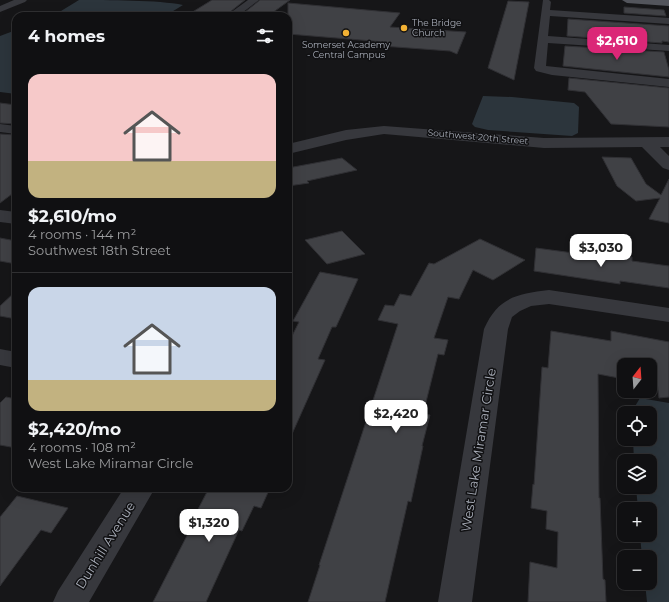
<!DOCTYPE html>
<meta charset="utf-8">
<style>
:root{--surface:#101012;--page:#1e1e20;--text:#f1f3f6;--muted:#9c9d9f;--line:#303032;--accent:#db2777}
body{margin:0;font-family:Montserrat,sans-serif;background:var(--page);color:var(--text);height:100vh;display:flex;flex-direction:column;font-size:15px;white-space:nowrap}
*{box-sizing:border-box;margin:0}
p{font-size:13px;color:var(--muted)}
.icon{flex:none;width:22px;height:22px;fill:none;stroke:currentColor;stroke-width:2;stroke-linecap:round;stroke-linejoin:round}
.map{position:relative;flex:1;overflow:hidden}
.sheet{position:absolute;left:12px;top:12px;width:280px;height:480px;display:flex;flex-direction:column;background:var(--surface);border-radius:12px;box-shadow:0 4px 16px #0002,0 0 0 1px var(--line)}
.sheet>*{flex:none}
.needle{width:26px;rotate:17deg}
.controls{position:absolute;left:617px;top:358px;display:grid;gap:8px}
.controls a{display:grid;place-items:center;width:40px;height:40px;border-radius:8px;background:var(--surface);box-shadow:0 4px 16px #0002,0 0 0 1px var(--line);font-size:20px}
.price{position:absolute;translate:-50% -34px;padding:0 9px;border-radius:8px;background:#fff;color:#222;font-size:13px;line-height:26px;filter:drop-shadow(0 1px 2px #0008)}
.price::after{content:'';position:absolute;left:50%;top:24px;width:12px;height:9px;margin-left:-6px;background:inherit;clip-path:polygon(0 0,100% 0,50% 100%)}
.price.on{background:var(--accent);color:#fff}
ul{padding:0;list-style:none}
li{display:grid;align-content:center;gap:8px;height:212px;padding:0 16px}
li+li{border-top:1px solid var(--line)}
li span{display:grid;place-items:center;height:124px;border-radius:12px;color:#555}
li>.icon{margin-inline-start:auto}
span .icon{width:72px;height:72px;fill:#fffc;stroke-width:1}
li b{font-size:17px}
h2{display:flex;justify-content:space-between;align-items:center;height:48px;padding:0 16px;font-size:17px}
.map>svg:first-child{display:block}
.water{fill:#2c353c}
.building{fill:#404145;stroke:#303034}
.lines{fill:none;stroke-linecap:round;stroke-linejoin:round}
.minor{fill:#37383d;fill-rule:evenodd}
.major{fill:#53555c;fill-rule:evenodd}
.poi-dot{fill:#f2b134;stroke:#111113;stroke-width:1.5}
.labels{text-anchor:middle;stroke-width:3;stroke-linejoin:round;paint-order:stroke}
.far-poi-label{font-size:9px;fill:#a8adb8;stroke:#111113;text-anchor:start}
.far-street-label{font-size:9px;fill:#a8adb8;stroke:#111113}
.near-street-label{font-size:13px;fill:#a8adb8;stroke:#111113}
</style>
<div class="map">
<svg width="669" height="602" viewBox="0 0 669 602">
<rect width="100%" height="100%" fill="#161618"/>
<path class="water" d="M79,0C106,0 159,0 183,5L165,16H47L61,11Z
M16,30V94L0,92V36Z
M483,96L512,97L574,103L579,107L578,133L572,136L488,130L475,127L472,124Z
M640,398L669,403V602H647L645,583H650V557H642L640,535H650V509H638L636,487H650V461H634L633,439H650V413H631Z"/>
<path class="building" d="M212,0H245L225,16H186Z
M260,0H290L268,16H240Z
M508,1L529,2L514,80L488,68Z
M288,3L400,13L390,27L466,32L457,54L450,51L382,46L385,42L288,34Z
M624,7L664,10L666,16L624,13Z
M568,19L669,26V42L662,41V43L567,36Z
M565,46L664,52L669,70V77L563,66Z
M569,78L669,88V127L611,124L585,92L568,90Z
M0,103L16,105V124L0,123Z
M0,134L16,135V191L0,203Z
M602,157L631,158L646,184L661,195L669,179V223L649,219L660,198L636,201L617,186Z
M342,158L357,170L307,181L309,183L288,186V168Z
M342,231L365,254L327,264L305,240Z
M0,238L16,241V264L0,261Z
M480,239L525,260L493,280L473,270L459,299L448,297L434,338L448,340L444,355L438,354L423,414L430,415L422,446H423L411,502L408,501L385,602H308L320,565H319L398,324L378,320L385,305L394,306L400,294L411,296L429,263L434,264Z
M536,248L596,256V252L632,257V261L669,266V288L620,281V284L534,271Z
M320,272L358,279L336,327H332L318,359L325,360L288,443V344L299,322L293,321Z
M16,291V319L0,316V306Z
M551,331L611,341V331L669,342V397L659,398L655,365H624V379L598,374L599,498H600L603,579L605,580L606,602H528L530,562L557,568L558,532L546,529L547,511L531,508L533,484L534,485L542,367L548,368Z
M6,397L16,399V448L0,445V403Z
M209,488H270L261,508L254,506L242,531L239,530L206,602H153L195,520L193,519Z
M17,496L68,508L51,533L41,530L0,586V517Z"/>
<g class="lines">
<path class="minor" d="M14,0H27L25,2L0,12V6Z
M248,0H259L238,16H226Z
M543,0H549L551,2L550,10L669,18V24L550,16L548,36L669,45V51L548,43L546,66L669,79V87L552,75L536,71L534,68Z
M0,124L16,126V134L0,132Z
M384,126L544,138L669,137V147H660L669,156V170L663,168L642,147L544,148L384,134L346,140L288,154V144L346,130Z
M0,210L16,212V224L0,222Z
M549,290L669,308V322L549,304L531,306L520,311L512,317L508,329L472,602H438L484,329C498,297 517,294 549,290Z
M0,349L16,352V368L0,365Z
M124,488H155L89,602H53L58,591Z"/>
<path class="major" d="M622,0H669V6L627,3Z"/>
</g>
<g class="poi-dot">
<circle cx="404" cy="28" r="4"/>
<circle cx="346" cy="33" r="4"/>
</g>
<g class="labels">
<g class="far-poi-label">
<text x="412" y="26">The Bridge<tspan x="412" dy="10">Church</tspan></text>
<text x="346" y="48" text-anchor="middle">Somerset Academy<tspan x="346" dy="10">- Central Campus</tspan></text>
</g>
<g class="far-street-label">
<text transform="translate(478 137) rotate(5)" y="3">Southwest 20th Street</text>
</g>
<g class="near-street-label">
<text transform="translate(478 450) rotate(-81)" y="5">West Lake Miramar Circle</text>
<text transform="translate(105 545) rotate(-58)" y="5">Dunhill Avenue</text>
</g>
</g>
</svg>
<div class="controls">
<a><svg class="needle" viewBox="-14 -14 28 28"><path d="M0-13l5 13h-10z" fill="#e53935"/><path d="M0 13l5-13h-10z" fill="#9c9d9f"/></svg></a>
<a><svg class="icon" aria-label="locate" viewBox="0 0 24 24"><circle cx="12" cy="12" r="6"/><path d="M12 2v4M12 18v4M2 12h4M18 12h4"/></svg></a>
<a><svg class="icon" aria-label="layers" viewBox="0 0 24 24"><path d="M12 4l9 5-9 5-9-5zM3 14l9 5 9-5"/></svg></a>
<a>+</a>
<a>−</a>
</div>
<b class="price on" style="left:617px;top:61px">$2,610</b>
<b class="price" style="left:601px;top:268px">$3,030</b>
<b class="price" style="left:396px;top:434px">$2,420</b>
<b class="price" style="left:209px;top:543px">$1,320</b>
<section class="sheet">
<h2>4 homes<svg class="icon" aria-label="filters" viewBox="0 0 24 24"><path d="M4 7h16M4 17h16"/><circle cx="9" cy="7" r="2"/><circle cx="15" cy="17" r="2"/></svg></h2>
<ul>
<li><span style="background:linear-gradient(#f6c9c9 70%,#c2b280 0)"><svg class="icon" aria-label="home" viewBox="0 0 24 24"><path d="M3 11l9-7 9 7M6 9v11h12V9"/></svg></span><div><b>$2,610/mo</b><p>4 rooms · 144 m²</p><p>Southwest 18th Street</p></div></li>
<li><span style="background:linear-gradient(#c9d6e8 75%,#c2b280 0)"><svg class="icon" aria-label="home" viewBox="0 0 24 24"><path d="M3 11l9-7 9 7M6 9v11h12V9"/></svg></span><div><b>$2,420/mo</b><p>4 rooms · 108 m²</p><p>West Lake Miramar Circle</p></div></li>
</ul>
</section>
</div>
